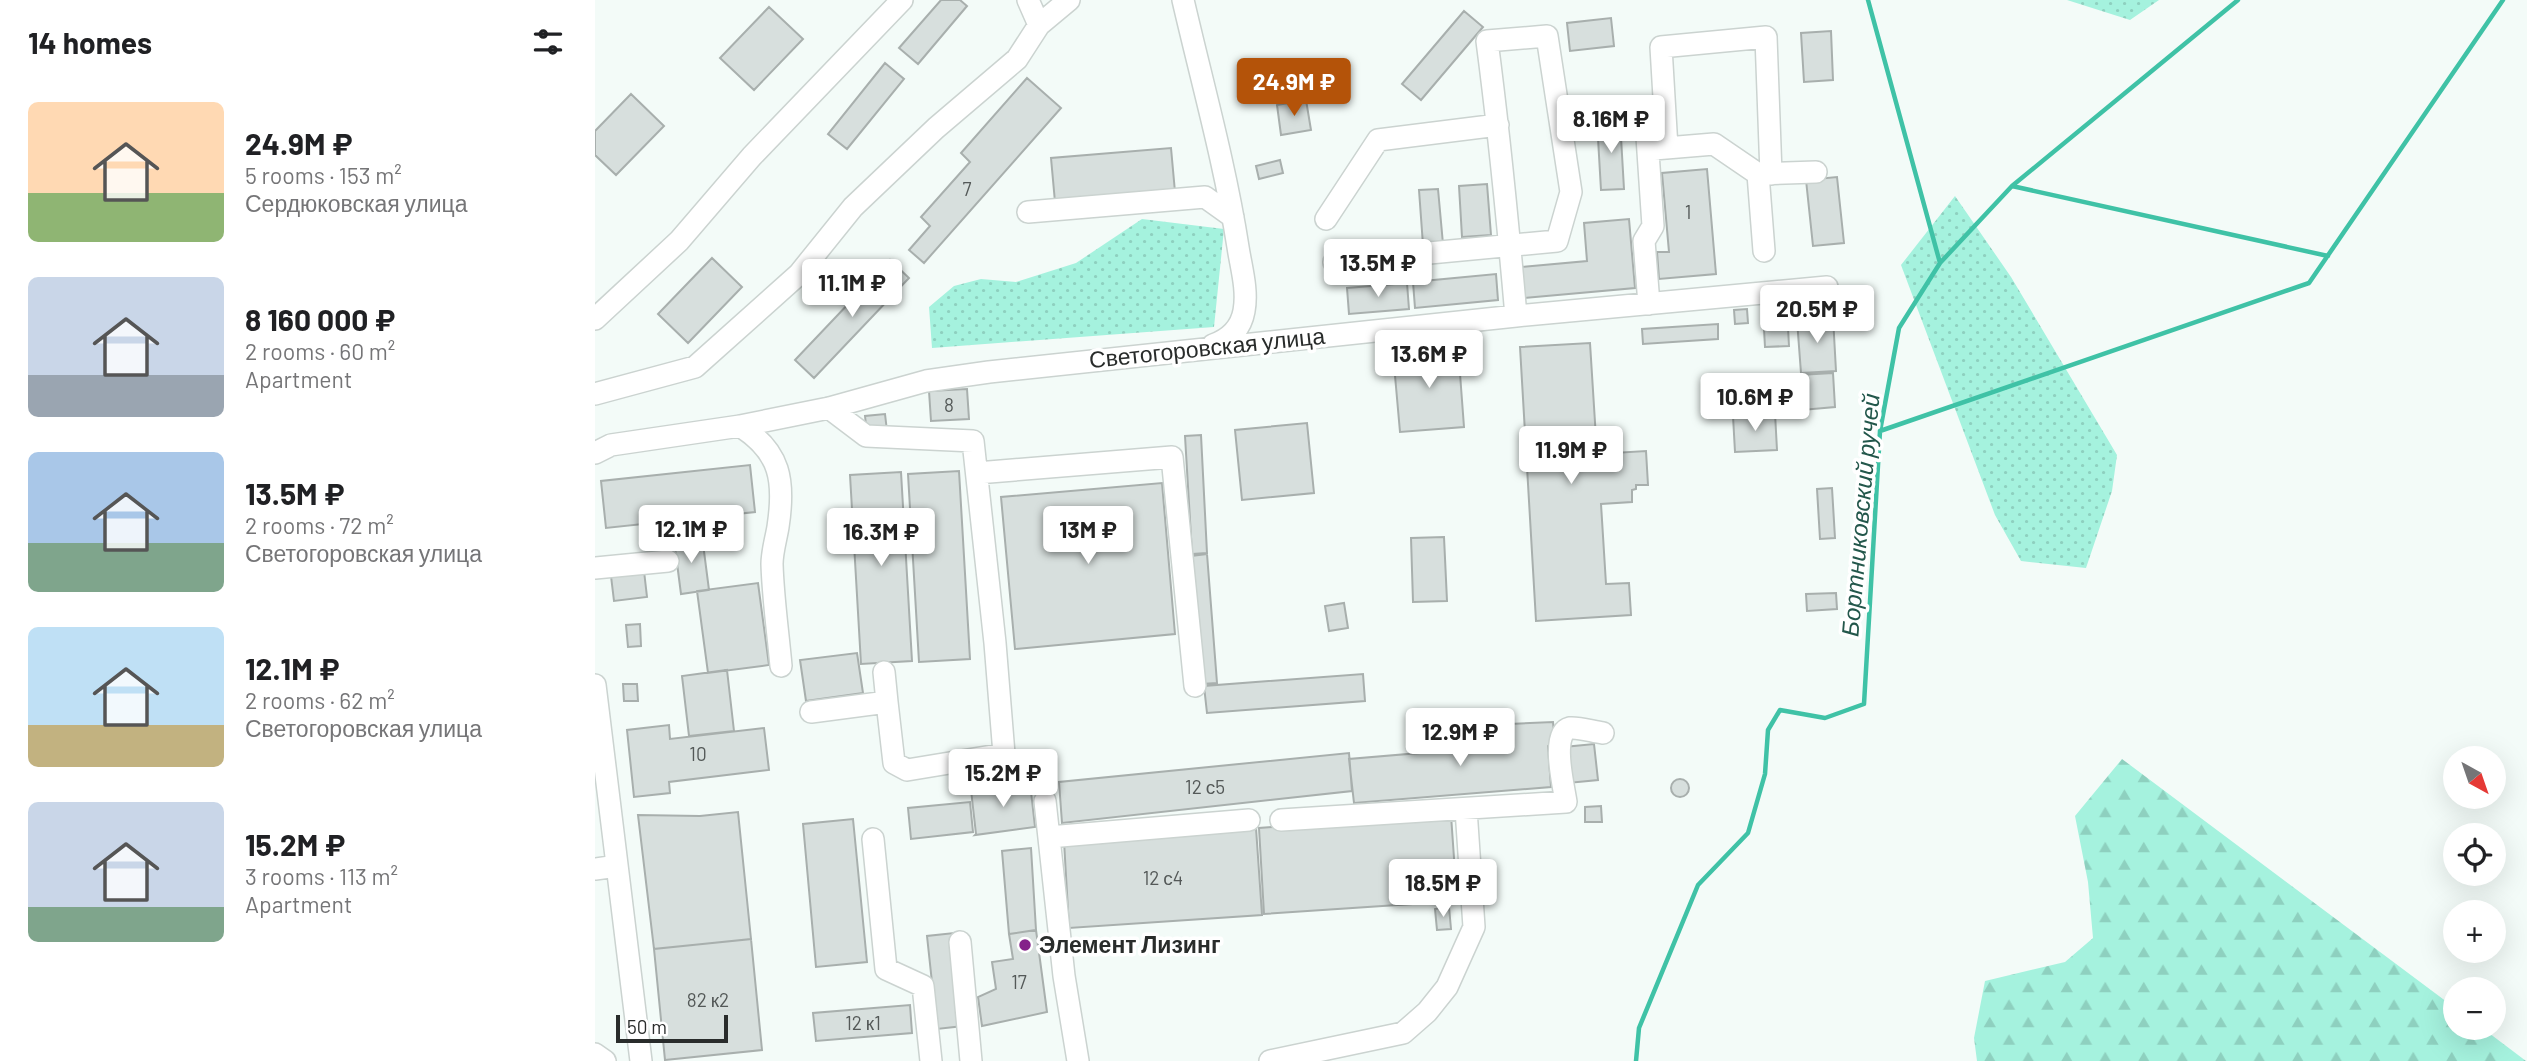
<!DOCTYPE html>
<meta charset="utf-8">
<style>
:root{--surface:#fff;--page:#f6f6f6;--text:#202124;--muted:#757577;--accent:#b45309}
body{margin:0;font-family:Barlow,sans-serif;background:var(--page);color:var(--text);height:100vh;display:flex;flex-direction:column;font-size:26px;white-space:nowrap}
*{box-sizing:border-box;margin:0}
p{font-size:23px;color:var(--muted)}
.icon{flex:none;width:38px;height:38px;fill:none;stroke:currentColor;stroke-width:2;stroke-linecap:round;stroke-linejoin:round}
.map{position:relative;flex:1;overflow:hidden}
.side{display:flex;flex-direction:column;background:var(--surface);width:595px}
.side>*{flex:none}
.needle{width:46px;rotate:140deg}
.buttons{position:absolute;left:1848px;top:746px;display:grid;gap:14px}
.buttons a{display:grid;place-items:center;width:63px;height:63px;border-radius:50%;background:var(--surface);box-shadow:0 7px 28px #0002;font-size:35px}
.scale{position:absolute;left:21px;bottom:18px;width:112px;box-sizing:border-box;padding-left:7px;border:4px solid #292c2b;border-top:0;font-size:19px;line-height:24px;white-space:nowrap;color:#292c2b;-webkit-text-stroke:5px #fff;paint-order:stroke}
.price{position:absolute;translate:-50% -60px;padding:0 16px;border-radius:7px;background:#fff;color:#222;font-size:23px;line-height:46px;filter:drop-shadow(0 2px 4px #0008)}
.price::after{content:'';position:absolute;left:50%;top:42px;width:21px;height:16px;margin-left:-10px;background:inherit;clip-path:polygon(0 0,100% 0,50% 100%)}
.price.active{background:var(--accent);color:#fff}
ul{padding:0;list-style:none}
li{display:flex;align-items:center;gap:21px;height:175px;padding:0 28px}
li span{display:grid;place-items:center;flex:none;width:196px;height:140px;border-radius:10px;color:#555}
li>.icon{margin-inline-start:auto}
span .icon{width:84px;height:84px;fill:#fffc;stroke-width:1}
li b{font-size:30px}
h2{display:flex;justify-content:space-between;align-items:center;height:84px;padding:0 28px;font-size:30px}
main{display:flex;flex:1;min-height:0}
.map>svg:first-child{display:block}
.grass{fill:url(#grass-dots)}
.forest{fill:url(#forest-firs)}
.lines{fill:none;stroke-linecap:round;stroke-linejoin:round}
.stream{stroke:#3fc2a6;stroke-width:4.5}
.building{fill:#d7dfdd;stroke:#a8afad;stroke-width:2}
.minor-casing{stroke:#cbd3d0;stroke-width:24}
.minor{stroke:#fff;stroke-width:21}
.poi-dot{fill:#84218a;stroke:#fff;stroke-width:2.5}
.labels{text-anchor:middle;stroke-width:7;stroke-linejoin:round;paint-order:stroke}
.number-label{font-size:19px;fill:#545958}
.street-label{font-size:23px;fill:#292c2b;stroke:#fff}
.poi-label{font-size:23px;font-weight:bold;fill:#292c2b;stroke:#fff;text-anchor:start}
.water-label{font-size:24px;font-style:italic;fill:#23574b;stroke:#fff}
</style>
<main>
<section class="side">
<h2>14 homes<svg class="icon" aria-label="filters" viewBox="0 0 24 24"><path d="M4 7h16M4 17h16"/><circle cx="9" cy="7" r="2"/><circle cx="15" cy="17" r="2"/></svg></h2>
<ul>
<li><span style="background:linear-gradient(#ffd9b3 65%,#8fb573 0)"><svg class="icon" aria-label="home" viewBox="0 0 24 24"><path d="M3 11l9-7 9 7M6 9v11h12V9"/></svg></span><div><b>24.9M ₽</b><p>5 rooms · 153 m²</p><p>Сердюковская улица</p></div></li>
<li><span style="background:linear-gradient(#c9d6e8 70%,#9aa5b1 0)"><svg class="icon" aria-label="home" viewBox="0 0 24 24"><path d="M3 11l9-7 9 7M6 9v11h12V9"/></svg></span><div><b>8 160 000 ₽</b><p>2 rooms · 60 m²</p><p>Apartment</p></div></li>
<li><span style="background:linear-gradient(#a9c7e8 65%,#7fa58c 0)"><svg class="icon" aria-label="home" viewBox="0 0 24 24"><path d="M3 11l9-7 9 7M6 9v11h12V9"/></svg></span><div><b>13.5M ₽</b><p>2 rooms · 72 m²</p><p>Светогоровская улица</p></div></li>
<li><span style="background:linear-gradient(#bfe0f5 70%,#c2b280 0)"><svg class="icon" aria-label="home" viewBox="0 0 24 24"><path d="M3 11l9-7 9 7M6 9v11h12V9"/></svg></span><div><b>12.1M ₽</b><p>2 rooms · 62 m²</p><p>Светогоровская улица</p></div></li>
<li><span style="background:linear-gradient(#c9d6e8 75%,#7fa58c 0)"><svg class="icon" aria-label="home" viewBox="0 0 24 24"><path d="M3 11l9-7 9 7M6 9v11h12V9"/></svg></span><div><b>15.2M ₽</b><p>3 rooms · 113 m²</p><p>Apartment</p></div></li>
</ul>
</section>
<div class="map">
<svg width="1932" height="1061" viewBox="0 0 1932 1061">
<defs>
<pattern id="grass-dots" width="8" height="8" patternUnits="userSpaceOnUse" patternTransform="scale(1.75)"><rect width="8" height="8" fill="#a5f2de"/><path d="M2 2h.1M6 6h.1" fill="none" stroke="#8ed0bf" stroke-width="1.8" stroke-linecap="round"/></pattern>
<pattern id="forest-firs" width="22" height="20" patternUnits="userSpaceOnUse" patternTransform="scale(1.75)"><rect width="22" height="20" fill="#a5f2de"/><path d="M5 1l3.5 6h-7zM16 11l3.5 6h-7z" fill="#8ed0bf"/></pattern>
</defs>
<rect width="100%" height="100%" fill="#f3fbf8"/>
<path class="grass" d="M1472,0H1564L1535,20Z
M1360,196L1416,277L1522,455L1517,491L1491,568L1426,561L1400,515L1306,265Z
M547,219L629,229L619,327L337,348L334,307L359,286L386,279L421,282L481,263Z"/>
<path class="forest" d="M1527,759L1860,1008V1027H1886L1931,1061H1382L1379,1038L1390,981L1470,962L1498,938L1493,882L1480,816Z"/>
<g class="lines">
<path class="stream" d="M1273,0L1345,263
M1417,186L1733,256
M1285,431L1714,283L1908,0
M1041,1061L1044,1028L1103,885L1153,833L1170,774L1173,730L1185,710L1230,718L1269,704L1285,431L1304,328L1345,263L1417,186L1643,0"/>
</g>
<path class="building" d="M346,0H365L372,6L323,64L304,48Z
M174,7L208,39L159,90L125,58Z
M869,11L888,27L826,100L807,84Z
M1016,18L1019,46L975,51L972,23Z
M1236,31L1238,80L1209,82L1206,33Z
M290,63L309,79L252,149L233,134Z
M432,78L466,108L329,263L314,250L335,226L326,217L375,162L366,153Z
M36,94L69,126L21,175L0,155V131Z
M711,100L716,130L686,135L682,105Z
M1025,120L1029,189L1006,190L1002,121Z
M576,148L580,192L460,202L456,158Z
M685,160L688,173L664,179L661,166Z
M1112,169L1121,274L1064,279L1062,252H1074L1067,173Z
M1242,177L1249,243L1218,246L1211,180Z
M892,184L896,235L867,237L864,186Z
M843,189L848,244L828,245L824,190Z
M1034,219L1040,288L929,298L926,267L992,261L989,223Z
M117,258L147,287L93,343L63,314Z
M295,260L314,278L219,378L200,360Z
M901,274L903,300L820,308L818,282Z
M812,283L814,309L754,314L752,288Z
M1152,309L1153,323L1140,324L1139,310Z
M1192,309L1194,346L1170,347L1168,311Z
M1238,317L1241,371L1206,373L1202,320Z
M1123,324V339L1048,344L1047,329Z
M995,343L1002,454L1051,451L1053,485H1041V489L1037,490V502L1006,504L1011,584L1034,583L1036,615L941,621L925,347Z
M863,347L869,427L805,432L798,353Z
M1238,373L1240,407L1207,410L1204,375Z
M372,389L374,419L336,421L334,391Z
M1180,413L1182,450L1140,452L1138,416Z
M290,414L292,431L272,433L270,416Z
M712,423L719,493L647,500L640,430Z
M606,435L612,553L597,554L590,436Z
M155,465L160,512L11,528L6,481Z
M364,471L375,659L324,662L313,474Z
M306,472L317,661L266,664L255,475Z
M567,483L580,634L420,649L406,497Z
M1237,488L1240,538L1225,539L1222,489Z
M107,536L114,590L86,594L79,540Z
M849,537L852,601L818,602L816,538Z
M612,554L622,683L606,684L596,556Z
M49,571L52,597L19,601L16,576Z
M163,583L174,665L113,673L102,591Z
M1241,593L1242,609L1212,611L1211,594Z
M749,603L753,628L734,631L730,606Z
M45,624L46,646L33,647L31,625Z
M262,653L268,693L211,701L205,660Z
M132,670L139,731L94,736L87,676Z
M768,674L770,701L612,713L609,686Z
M28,684H42L43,701H29Z
M958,722L960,745L953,746L956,787L759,803L754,759L895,747L893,725Z
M74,725L75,739L169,728L174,770L74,782L75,793L39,797L32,730Z
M999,744L1003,780L973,783L969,747Z
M754,753L757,791L467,823L464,782Z
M1076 788a9 9 0 1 1 18 0a9 9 0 1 1-18 0Z
M435,783L440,827L380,835L381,834L376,790Z
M375,802L378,832L316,839L313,808Z
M1006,806L1007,822H990V807Z
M143,812L156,939L59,949L43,815L105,816Z
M856,815L862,901L669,914L664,828Z
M258,819L272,962L221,967L208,824Z
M661,828L667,915L474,928L469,841Z
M436,848L441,930L414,934L407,851Z
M854,907L856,929L842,930L840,909Z
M441,930L452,1012L387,1026L383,997L401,989L397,962L418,959L414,934Z
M359,933L368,1026L342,1029L332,936Z
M156,939L167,1050L70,1060L59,949Z
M315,1005L317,1033L221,1041L218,1013Z"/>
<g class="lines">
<defs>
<path id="minor" d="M433,0L444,25
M588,0C607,82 630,164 643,247C646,267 653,290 649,311C646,328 635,339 618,345
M1051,122L1058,226L1049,241L1054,304
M1072,148L1066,47L1171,37L1176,174
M1059,149L1119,144L1163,174L1221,172
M1163,174L1169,251
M433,212L610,197L638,217
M731,219L783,140L903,125
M739,262L962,241L976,192L952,36L892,41C904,132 913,224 921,316
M0,319L84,241L157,156L307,0
M0,394L100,367L204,274L258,207L341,128L422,59L444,25L474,0
M145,426C186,452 190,481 183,527C181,539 177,552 177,564C178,598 183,632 186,666
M0,453L16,445L145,426L234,408L331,381L394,372L921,316L1232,287
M382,473L577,457L600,686
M0,568L73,561
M289,672L292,702
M0,685L46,1061
M216,712L292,702L299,763L312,770L409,754L400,643L378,441L271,436L234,408
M450,801L469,976L483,1061
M686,820L971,802C969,787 955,733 975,728C984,727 999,732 1008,733
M454,837L654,820
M278,839L291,969L328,986L336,1061
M0,869L22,866
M365,942L376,1061
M0,1054L10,1061
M675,1061L808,1033L832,1012L852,987L879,927L871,809"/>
</defs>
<use href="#minor" class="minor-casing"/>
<use href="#minor" class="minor"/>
</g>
<circle class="poi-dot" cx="430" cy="945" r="7"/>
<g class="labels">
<g class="number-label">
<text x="372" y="196">7</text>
<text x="1093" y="219">1</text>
<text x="354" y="412">8</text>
<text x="103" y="761">10</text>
<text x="610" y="794">12 с5</text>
<text x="568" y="885">12 с4</text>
<text x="424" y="989">17</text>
<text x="113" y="1007">82 к2</text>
<text x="268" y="1030">12 к1</text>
</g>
<g class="street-label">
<text transform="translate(612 348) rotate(-6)" y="8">Светогоровская улица</text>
</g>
<g class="poi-label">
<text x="444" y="953">Элемент Лизинг</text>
</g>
<g class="water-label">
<text transform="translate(1266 515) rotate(-85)" y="8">Бортниковский ручей</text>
</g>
</g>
</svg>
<div class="buttons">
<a><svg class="needle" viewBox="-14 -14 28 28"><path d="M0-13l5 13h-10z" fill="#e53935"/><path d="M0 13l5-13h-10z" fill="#757577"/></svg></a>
<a><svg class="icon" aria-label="locate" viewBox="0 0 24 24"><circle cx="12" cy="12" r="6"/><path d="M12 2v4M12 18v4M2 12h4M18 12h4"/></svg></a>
<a>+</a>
<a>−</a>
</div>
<div class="scale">50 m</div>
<b class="price active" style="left:699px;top:118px">24.9M ₽</b>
<b class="price" style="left:1016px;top:155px">8.16M ₽</b>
<b class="price" style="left:783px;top:299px">13.5M ₽</b>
<b class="price" style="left:257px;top:319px">11.1M ₽</b>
<b class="price" style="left:1222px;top:345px">20.5M ₽</b>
<b class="price" style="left:834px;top:390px">13.6M ₽</b>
<b class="price" style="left:1160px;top:433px">10.6M ₽</b>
<b class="price" style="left:976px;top:486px">11.9M ₽</b>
<b class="price" style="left:96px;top:565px">12.1M ₽</b>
<b class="price" style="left:493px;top:566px">13M ₽</b>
<b class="price" style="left:286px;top:568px">16.3M ₽</b>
<b class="price" style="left:865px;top:768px">12.9M ₽</b>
<b class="price" style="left:408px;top:809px">15.2M ₽</b>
<b class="price" style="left:848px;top:919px">18.5M ₽</b>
</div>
</main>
